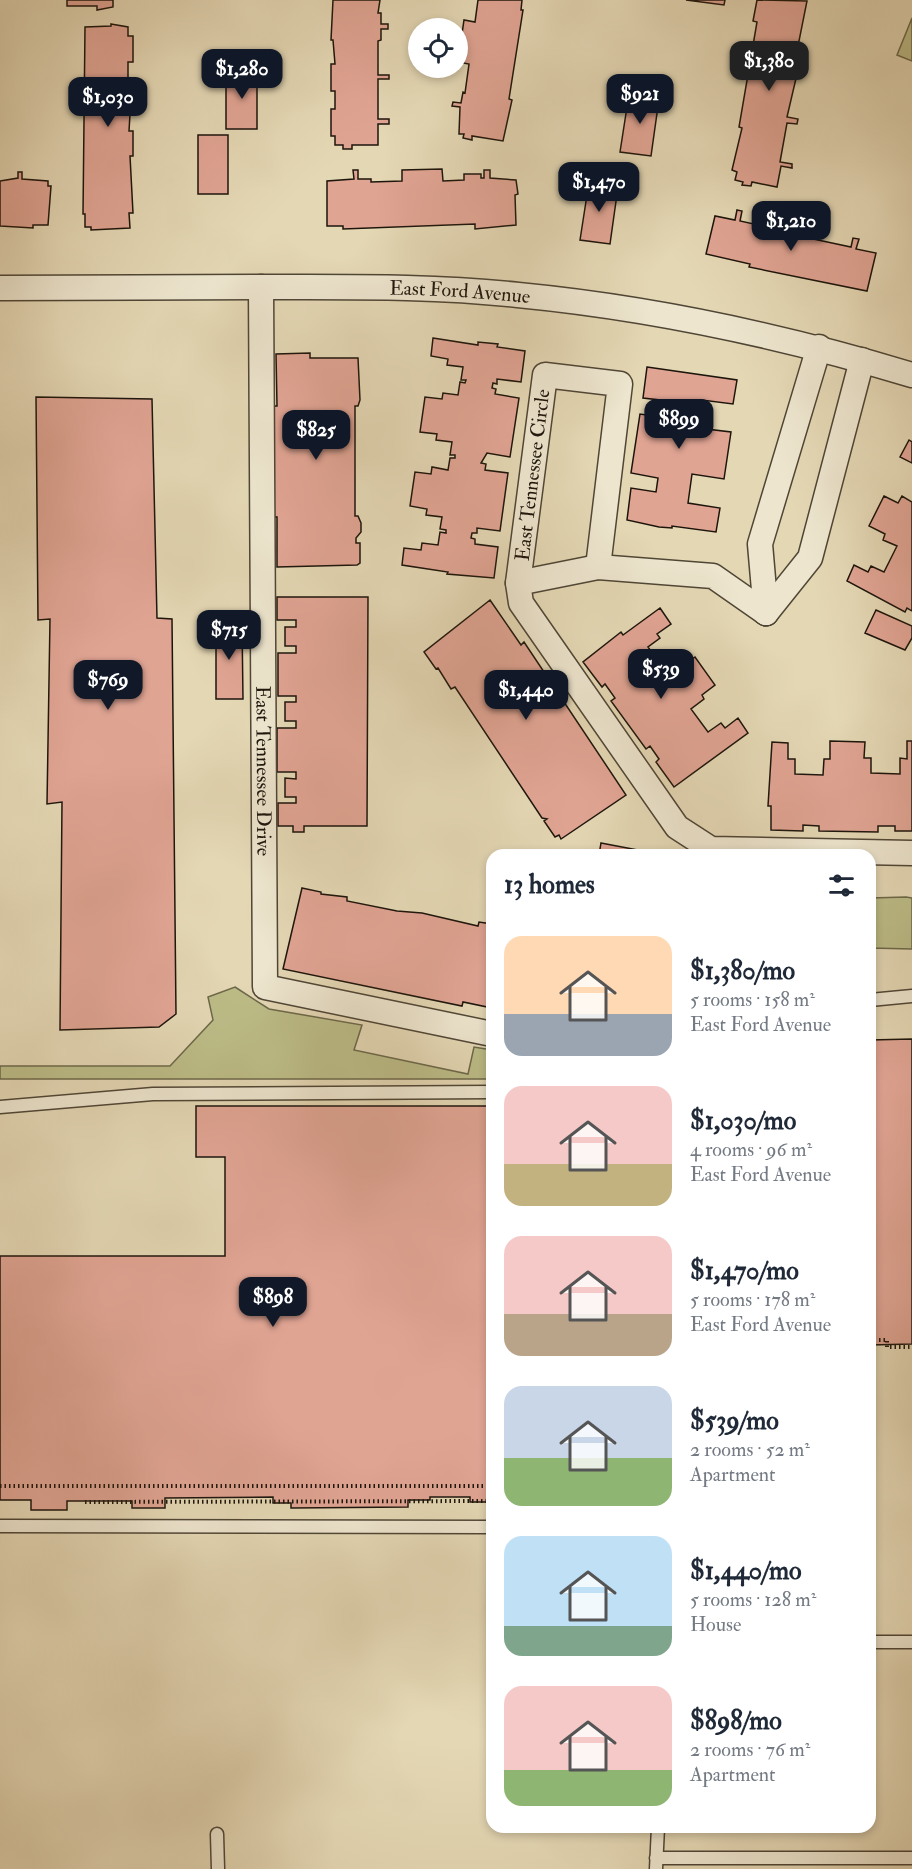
<!DOCTYPE html>
<meta charset="utf-8">
<style>
:root{--surface:#fff;--page:#f2f2f3;--text:#1f2937;--muted:#747a83;--accent:#111827}
body{margin:0;font-family:"IM FELL Double Pica",serif;background:var(--page);color:var(--text);height:100vh;display:flex;flex-direction:column;font-size:22px;white-space:nowrap}
*{box-sizing:border-box;margin:0}
p{font-size:20px;color:var(--muted)}
.icon{flex:none;width:33px;height:33px;fill:none;stroke:currentColor;stroke-width:2;stroke-linecap:round;stroke-linejoin:round}
.map{position:relative;flex:1;overflow:hidden}
.sheet{position:absolute;left:486px;top:849px;width:390px;height:984px;display:flex;flex-direction:column;background:var(--surface);border-radius:18px;box-shadow:0 3px 9px #0003}
.sheet>*{flex:none}
.controls{position:absolute;left:408px;top:18px;display:grid;gap:12px}
.controls a{display:grid;place-items:center;width:60px;height:60px;border-radius:50%;background:var(--surface);box-shadow:0 3px 9px #0003;font-size:30px}
.price{position:absolute;translate:-50% -51px;padding:0 14px;border-radius:12px;background:var(--accent);color:#fff;font-size:20px;line-height:39px;filter:drop-shadow(0 2px 3px #0008)}
.price::after{content:'';position:absolute;left:50%;top:36px;width:18px;height:14px;margin-left:-9px;background:inherit;clip-path:polygon(0 0,100% 0,50% 100%)}
.price.on{background:#222;color:#fff}
ul{padding:0;list-style:none}
li{display:flex;align-items:center;gap:18px;height:150px;padding:0 18px}
li span{display:grid;place-items:center;flex:none;width:168px;height:120px;border-radius:18px;color:#555}
li>.icon{margin-inline-start:auto}
span .icon{width:72px;height:72px;fill:#fffc;stroke-width:1}
li b{font-size:26px}
h2{display:flex;justify-content:space-between;align-items:center;height:72px;padding:0 18px;font-size:26px}
.map>svg:first-child{display:block}
.green{fill:#bcbc87;stroke:#6c684a;stroke-width:1.5}
.building{fill:#e0a493;stroke:#1d150c;stroke-width:1.5}
.lines{fill:none;stroke-linecap:round;stroke-linejoin:round}
.lane-casing{stroke:#4f4636;stroke-width:15}
.street-casing{stroke:#4f4636;stroke-width:27}
.path{stroke:#1d150c;stroke-width:4;stroke-dasharray:1.5 3;stroke-linecap:butt}
.lane{stroke:#ede5ce;stroke-width:12}
.street{stroke:#ede5ce;stroke-width:24}
.labels{text-anchor:middle;stroke-width:4.5;stroke-linejoin:round;paint-order:stroke}
.street-label{font-size:20px;fill:#1d150c;stroke:#ede5ce}
</style>
<div class="map">
<svg width="912" height="1869" viewBox="0 0 912 1869">
<rect width="100%" height="100%" fill="#e4d7b4"/>
<filter id="stains"><feTurbulence type="fractalNoise" baseFrequency=".00333" numOctaves="4"/><feColorMatrix values="0 0 0 0 .2 0 0 0 0 .09 0 0 0 0 .02 0 0 0 .5 -.17"/></filter>
<radialGradient id="worn" r=".72"><stop offset=".6" stop-color="#630" stop-opacity="0"/><stop offset="1" stop-color="#630" stop-opacity=".3"/></radialGradient>
<path class="green" d="M912,18V61L897,55Z
M906,897L912,898V949L870,948V898Z
M235,987L269,1009L362,1025L354,1050L468,1074L474,1047L492,1050V1079H0V1066H170L213,1020L208,997Z"/>
<path class="building" d="M67,0H113V7L97,10V6H67Z
M333,0H380L378,13H381V24H388V29H381V40L378,41V75H389V79H378V119H389V124H378V145H352V149H343V145H335V136H331V109H335V91H331V64H335L333,40H331Z
M478,0H522L521,10H523L509,99L512,100L503,141L472,136V140L463,138L464,134H459L460,107L452,106L453,102L461,103L463,92L465,93L469,64L458,62L464,20L475,22Z
M686,0H725L724,5Z
M757,0L807,1L796,56L799,57L797,68L805,70L804,75L797,74L787,117L798,119L797,124L787,123L780,162L792,164V168L781,166L777,187L752,182L751,186L742,185L743,182L735,180L737,172L732,170L742,128L739,127L757,22L753,21Z
M111,24L128,27V36H133V62H128V81H132L129,131H133V156H130L133,213H129L130,228L91,230V227H85V214H83L85,27L111,26Z
M226,71H257V129H226Z
M629,94L659,99L651,156L620,152Z
M198,135H228V194H198Z
M442,169L443,181L464,180V174H481V178H484V170H490V178L516,180L518,194L515,195L516,225L475,229V224L343,229V226H327V181L354,179L353,170H358V179H371V182L402,181V170Z
M18,172H22V179L48,181V186H51L48,225H33V228L0,226V181L18,178Z
M589,182L618,187L610,244L580,240Z
M737,210L742,211L740,221L777,229L779,221L815,229L813,239L851,247L853,238L859,239L856,249L876,253L867,291L749,267L750,264L706,254L715,216L735,220Z
M433,338L478,345V342L498,344L497,347L525,351L521,382L497,379V384L493,383L492,388L496,389L495,394L519,398L510,457L487,453L481,463L486,464L485,470L508,473L500,531L477,528V533H472L471,538L475,539V544L498,547L494,578L447,574L448,572L402,565L404,548L421,550L422,543L438,545L440,532L446,533V530L440,529L442,517L426,515L427,509L410,506L415,472L431,474L432,467L448,470L450,458H455V455H450L452,442L436,440L437,434L420,432L425,397L442,399L443,393L458,395L460,382L465,383L466,380H461L463,367L447,365L448,359L431,356Z
M310,353V358H358L360,400L358,406H355V516H358L361,523V532L356,538V543H360V563L357,565L277,567V517H274L273,406H277L276,354Z
M647,367L737,380L733,404L702,400L698,428L731,432L724,479L692,474L688,503L720,508L716,532L672,526V528L659,527L627,520L631,488L656,492L658,478L631,473L640,414L667,418L669,401L643,398Z
M36,397L152,399L157,618L172,619L176,1014L159,1027L60,1030L62,802L47,804L50,619L38,620Z
M909,440L912,442V463L900,457Z
M884,496L898,503L902,496L912,502V611L907,608L905,612L847,581L854,565L868,572L871,566L884,572L897,546L883,540L885,534L869,526Z
M277,597H368L367,826H304V832H293V826H278V803H296V797H285V778L296,779V772H277V728H296V721H285V702H296V696H278V653H296V646H285V627H296V620H277Z
M490,600L521,645L524,642L626,795L561,839L559,835L555,837L544,821L547,819L542,818L455,687L451,689L438,668L436,669L424,652Z
M660,608L671,624L657,634L660,638L648,647L664,670L677,661L681,667L695,657L715,685L702,695L704,699L691,709L708,732L721,723L725,728L738,718L748,733L674,787L656,762L659,759L650,746L646,749L611,701L615,698L605,684L602,687L583,662L621,632L623,635Z
M876,610L912,626V638L905,650L865,633Z
M242,623L243,699H216V624Z
M830,741L865,742L864,758H871V773L900,774V758L907,759V741H912V831H895V826H878V832L819,831V826L803,825V831L771,830V806H768L772,742L788,743V759H795V774L823,775L824,759H830Z
M601,843L664,855H599Z
M302,888L321,892V894L347,897V901L397,911L422,913L478,926L479,922L492,924V1008L463,1002L462,1006L283,969Z
M912,1039V1344L870,1345V1040Z
M196,1106H492V1502H470V1497H430V1500H408V1507L291,1508V1503H273V1497L165,1498V1508H132V1501H67V1510H31V1500H0V1256H225V1157H196Z"/>
<g class="lines">
<defs>
<path id="lane" d="M870,1000L912,996
M0,1107L153,1094L492,1092
M0,1526L492,1527
M870,1642H912
M217,1834L218,1869
M656,1858H912
M656,1869L658,1827"/>
<g id="street">
<path id="s1" d="M261,287L265,987L492,1034"/>
<path id="s2" d="M0,288C91,288 182,287 273,287C355,287 437,286 518,295C653,308 783,336 912,375"/>
<path d="M598,567L620,384L545,375L518,583L521,603L677,827L711,849L912,853"/>
<path d="M518,583L598,567L713,576L766,613"/>
<path d="M766,613L810,558L862,360"/>
<path d="M766,613L760,544L819,347"/>
</g>
</defs>
<use href="#lane" class="lane-casing"/>
<use href="#street" class="street-casing"/>
<path class="path" d="M870,1340H887V1347H912
M0,1486H492
M85,1502L492,1501"/>
<use href="#lane" class="lane"/>
<use href="#street" class="street"/>
</g>
<g class="labels">
<g class="street-label">
<text dy="7" stroke="none"><textPath href="#s2" startOffset="460">East Ford Avenue</textPath></text>
<text transform="translate(532 475) rotate(-83)" y="7">East Tennessee Circle</text>
<text dy="7" stroke="none"><textPath href="#s1" startOffset="484">East Tennessee Drive</textPath></text>
</g>
</g>
<rect width="100%" height="100%" filter="url(#stains)"/>
<rect width="100%" height="100%" fill="url(#worn)"/>
</svg>
<div class="controls">
<a><svg class="icon" aria-label="locate" viewBox="0 0 24 24"><circle cx="12" cy="12" r="6"/><path d="M12 2v4M12 18v4M2 12h4M18 12h4"/></svg></a>
</div>
<b class="price on" style="left:769px;top:92px">$1,380</b>
<b class="price" style="left:242px;top:100px">$1,280</b>
<b class="price" style="left:640px;top:125px">$921</b>
<b class="price" style="left:108px;top:128px">$1,030</b>
<b class="price" style="left:599px;top:213px">$1,470</b>
<b class="price" style="left:791px;top:252px">$1,210</b>
<b class="price" style="left:679px;top:450px">$899</b>
<b class="price" style="left:316px;top:461px">$825</b>
<b class="price" style="left:229px;top:661px">$715</b>
<b class="price" style="left:661px;top:700px">$539</b>
<b class="price" style="left:108px;top:711px">$769</b>
<b class="price" style="left:526px;top:721px">$1,440</b>
<b class="price" style="left:273px;top:1328px">$898</b>
<section class="sheet">
<h2>13 homes<svg class="icon" aria-label="filters" viewBox="0 0 24 24"><path d="M4 7h16M4 17h16"/><circle cx="9" cy="7" r="2"/><circle cx="15" cy="17" r="2"/></svg></h2>
<ul>
<li><span style="background:linear-gradient(#ffd9b3 65%,#9aa5b1 0)"><svg class="icon" aria-label="home" viewBox="0 0 24 24"><path d="M3 11l9-7 9 7M6 9v11h12V9"/></svg></span><div><b>$1,380/mo</b><p>5 rooms · 158 m²</p><p>East Ford Avenue</p></div></li>
<li><span style="background:linear-gradient(#f6c9c9 65%,#c2b280 0)"><svg class="icon" aria-label="home" viewBox="0 0 24 24"><path d="M3 11l9-7 9 7M6 9v11h12V9"/></svg></span><div><b>$1,030/mo</b><p>4 rooms · 96 m²</p><p>East Ford Avenue</p></div></li>
<li><span style="background:linear-gradient(#f6c9c9 65%,#b9a48a 0)"><svg class="icon" aria-label="home" viewBox="0 0 24 24"><path d="M3 11l9-7 9 7M6 9v11h12V9"/></svg></span><div><b>$1,470/mo</b><p>5 rooms · 178 m²</p><p>East Ford Avenue</p></div></li>
<li><span style="background:linear-gradient(#c9d6e8 60%,#8fb573 0)"><svg class="icon" aria-label="home" viewBox="0 0 24 24"><path d="M3 11l9-7 9 7M6 9v11h12V9"/></svg></span><div><b>$539/mo</b><p>2 rooms · 52 m²</p><p>Apartment</p></div></li>
<li><span style="background:linear-gradient(#bfe0f5 75%,#7fa58c 0)"><svg class="icon" aria-label="home" viewBox="0 0 24 24"><path d="M3 11l9-7 9 7M6 9v11h12V9"/></svg></span><div><b>$1,440/mo</b><p>5 rooms · 128 m²</p><p>House</p></div></li>
<li><span style="background:linear-gradient(#f6c9c9 70%,#8fb573 0)"><svg class="icon" aria-label="home" viewBox="0 0 24 24"><path d="M3 11l9-7 9 7M6 9v11h12V9"/></svg></span><div><b>$898/mo</b><p>2 rooms · 76 m²</p><p>Apartment</p></div></li>
</ul>
</section>
</div>
